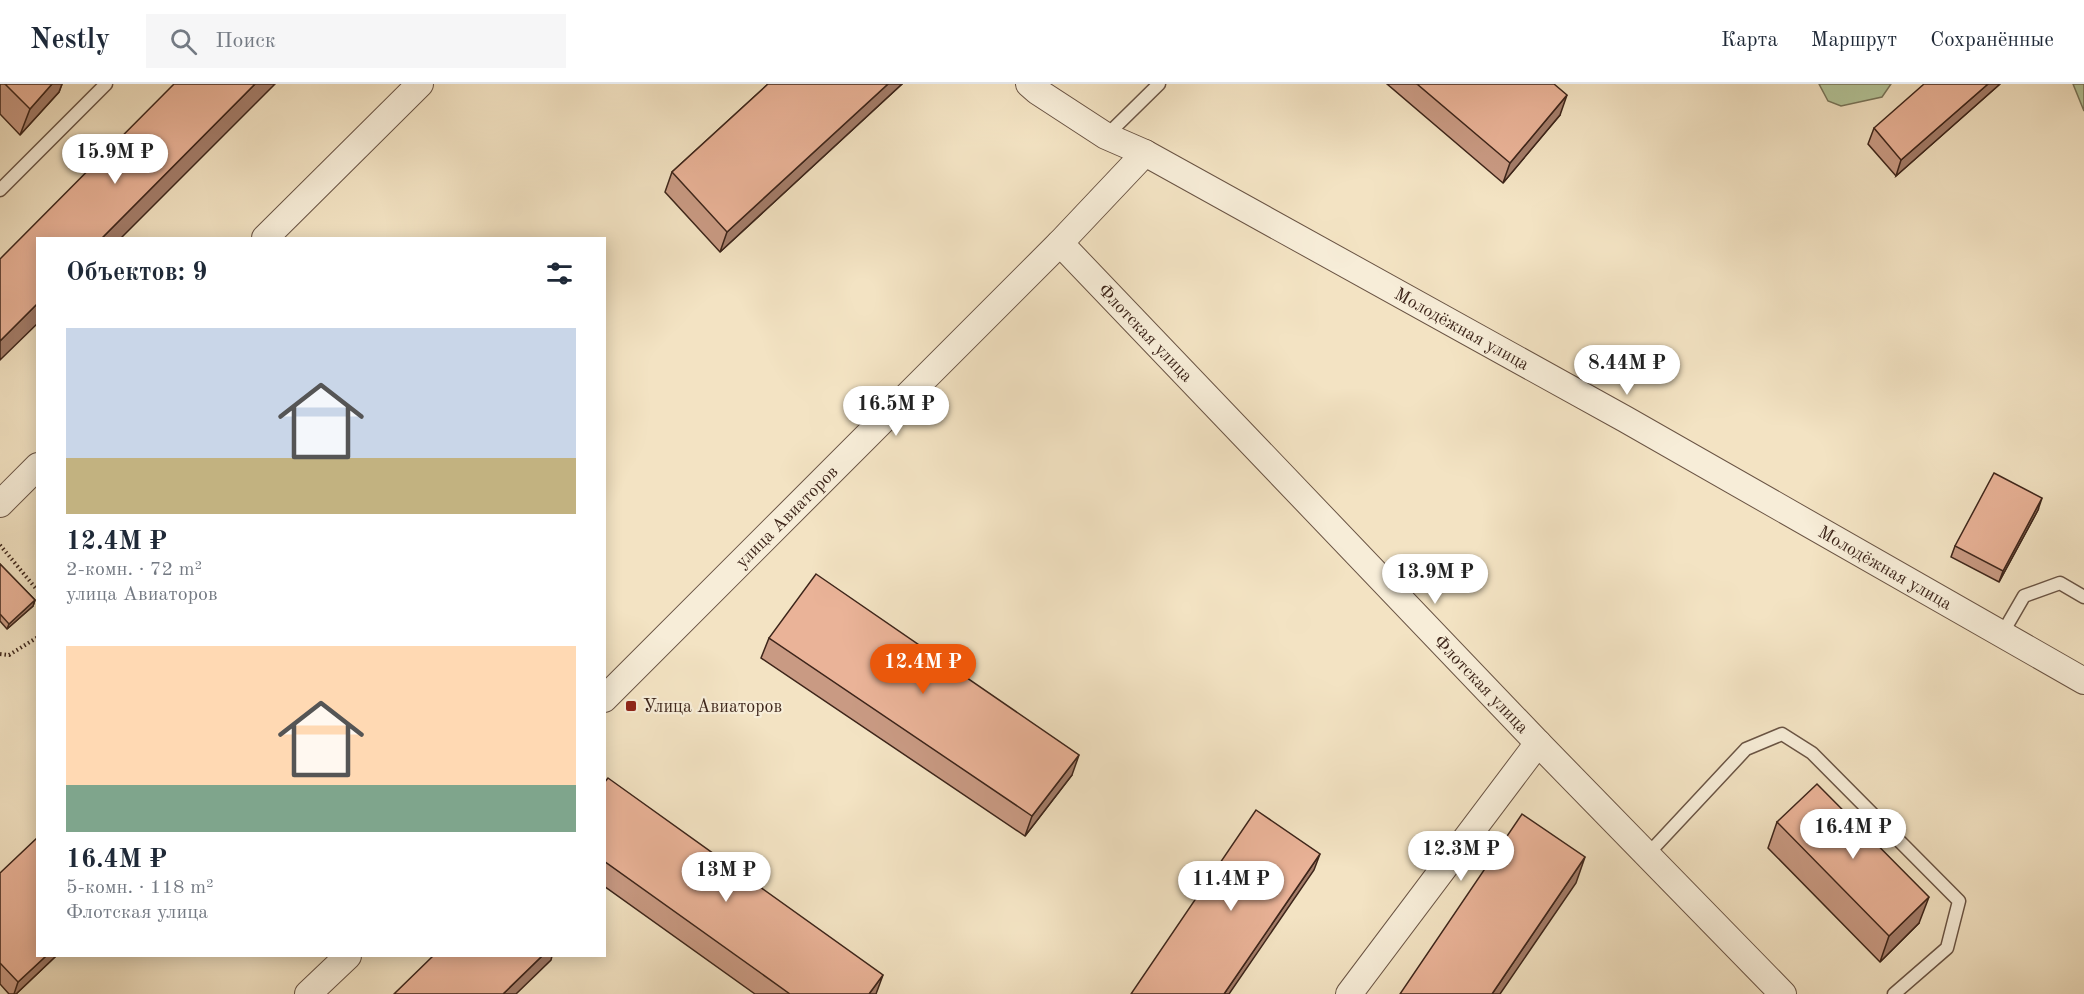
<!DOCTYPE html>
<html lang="ru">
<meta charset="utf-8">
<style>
:root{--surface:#fff;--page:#f6f6f7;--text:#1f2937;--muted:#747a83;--line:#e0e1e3;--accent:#ea580c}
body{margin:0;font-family:"Old Standard TT",serif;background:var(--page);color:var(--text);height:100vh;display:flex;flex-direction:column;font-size:22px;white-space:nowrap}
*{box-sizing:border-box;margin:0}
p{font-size:20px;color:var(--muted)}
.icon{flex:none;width:33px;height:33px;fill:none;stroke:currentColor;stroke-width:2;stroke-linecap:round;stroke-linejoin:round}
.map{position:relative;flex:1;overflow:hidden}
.drawer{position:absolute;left:36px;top:153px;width:570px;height:720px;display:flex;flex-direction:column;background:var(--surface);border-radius:0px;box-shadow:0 3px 15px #0003}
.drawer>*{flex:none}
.price{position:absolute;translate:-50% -51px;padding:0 14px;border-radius:21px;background:#fff;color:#222;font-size:20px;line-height:39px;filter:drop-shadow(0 2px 3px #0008)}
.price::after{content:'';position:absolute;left:50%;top:36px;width:18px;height:14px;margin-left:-9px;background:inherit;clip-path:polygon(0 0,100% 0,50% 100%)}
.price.current{background:var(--accent);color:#fff}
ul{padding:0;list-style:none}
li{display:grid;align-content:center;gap:12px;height:318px;padding:0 30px}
li span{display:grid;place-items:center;height:186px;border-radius:0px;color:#555}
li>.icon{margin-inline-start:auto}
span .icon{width:108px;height:108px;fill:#fffc;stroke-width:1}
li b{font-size:26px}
h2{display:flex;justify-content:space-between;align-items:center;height:72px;padding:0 30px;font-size:26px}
header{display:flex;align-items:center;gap:36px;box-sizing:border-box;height:84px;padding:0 30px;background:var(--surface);border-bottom:2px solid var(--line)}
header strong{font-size:28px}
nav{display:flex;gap:33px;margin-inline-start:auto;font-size:21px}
.search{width:420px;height:54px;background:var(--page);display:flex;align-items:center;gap:15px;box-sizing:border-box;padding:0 21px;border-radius:0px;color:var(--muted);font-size:22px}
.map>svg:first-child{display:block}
.green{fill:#b4c599;stroke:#78755a;stroke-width:1.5}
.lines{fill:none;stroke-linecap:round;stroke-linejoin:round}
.lane-casing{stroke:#6a5444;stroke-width:15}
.street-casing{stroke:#6a5444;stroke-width:28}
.path{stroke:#3d251a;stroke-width:4;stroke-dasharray:1.5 3;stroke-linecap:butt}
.lane{stroke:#f7edd8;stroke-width:12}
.street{stroke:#f7edd8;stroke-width:26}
.wall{fill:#c99a83;stroke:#3d251a;stroke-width:1.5}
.shaded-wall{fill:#a47d6a;stroke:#3d251a;stroke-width:1.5}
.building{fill:#eab398;stroke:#3d251a;stroke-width:1.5}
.poi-dot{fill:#8f2418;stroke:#f7edd8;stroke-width:2}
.labels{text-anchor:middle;stroke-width:4.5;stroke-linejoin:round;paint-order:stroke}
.street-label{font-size:18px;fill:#3d251a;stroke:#f7edd8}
.poi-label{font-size:18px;fill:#3d251a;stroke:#f7edd8;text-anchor:start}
</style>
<header>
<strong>Nestly</strong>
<div class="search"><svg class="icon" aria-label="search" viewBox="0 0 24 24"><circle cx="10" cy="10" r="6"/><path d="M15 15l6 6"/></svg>Поиск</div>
<nav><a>Карта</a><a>Маршрут</a><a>Сохранённые</a></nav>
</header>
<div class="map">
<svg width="2084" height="910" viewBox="0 0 2084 910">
<rect width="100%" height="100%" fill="#f3e3c3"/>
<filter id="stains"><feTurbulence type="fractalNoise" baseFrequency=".00333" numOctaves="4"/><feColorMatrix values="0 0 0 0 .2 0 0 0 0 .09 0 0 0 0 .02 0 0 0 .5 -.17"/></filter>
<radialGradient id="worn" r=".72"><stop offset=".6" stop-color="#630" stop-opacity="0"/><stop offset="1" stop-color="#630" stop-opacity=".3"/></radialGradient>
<path class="green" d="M1819,0H1891L1882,13L1841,22L1828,17Z
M2073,0H2084V27Z"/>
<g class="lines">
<defs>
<path id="lane" d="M1106,52L1159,0
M0,106L106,0
M2002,550L2024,512L2060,499L2084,513
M1647,771L1746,665L1782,650L1812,669L1959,817L1947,864L1894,910"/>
<g id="street">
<path id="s1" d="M1029,0L1037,7L1106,52L1145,69L1625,335L2084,597"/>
<path d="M265,154L420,0"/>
<path id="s2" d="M1060,159L1538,659L1783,910"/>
<path d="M0,420L38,382"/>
<path id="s3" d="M604,615L1060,159L1145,69"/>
<path d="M308,910L348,872"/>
<path d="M1349,910L1538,659"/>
</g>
</defs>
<use href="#lane" class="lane-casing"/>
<use href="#street" class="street-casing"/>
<path class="path" d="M0,461L38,507
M0,570L9,571L38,553"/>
<use href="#lane" class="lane"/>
<use href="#street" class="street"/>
</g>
<path class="wall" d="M0,0H62L59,8L20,51L0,30Z
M768,0H902L720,168L665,108L672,88Z
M1387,0H1554L1560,31L1503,99Z
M2000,0L1896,92L1868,60L1874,44Z
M2038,426L1999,498L1951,473L1955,462Z
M0,480L35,516L33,522L7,545L0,537Z
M769,554L1072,691L1025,752L761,574Z
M604,699L876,910H755L604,802Z
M1777,738L1919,839L1880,878L1768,764Z
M0,789L38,872H56L16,910H9L0,900Z"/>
<path class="shaded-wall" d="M52,0H62L59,8L20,51L30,25Z
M255,0H275L121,154H102Z
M888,0H902L720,168L727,148Z
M1988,0H2000L1896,92L1901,76Z
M1567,11L1560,31L1503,99L1510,79Z
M38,219V239L0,276V257Z
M2042,414L2038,426L1999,498L2003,487Z
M35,516L33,522L7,545L9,540Z
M1079,671L1072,691L1025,752L1032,732Z
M1320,770L1314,786L1229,910H1224Z
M1585,773L1576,799L1500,910H1492Z
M1929,813L1919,839L1880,878L1889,852Z
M46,872H56L16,910H14L18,898Z
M542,872H552L551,876L516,910H503Z
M883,891L876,910H869Z"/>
<path class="building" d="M5,0H52L30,25Z
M174,0H255L102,154H38V219L0,257V175Z
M768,0H888L727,148L672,88Z
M1417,0H1554L1567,11L1510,79Z
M1924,0H1988L1901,76L1874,44Z
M1994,389L2042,414L2003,487L1955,462Z
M0,480L35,516L9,540L0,530Z
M816,490L1079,671L1032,732L769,554Z
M608,694L883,891L869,910H790L604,777V699Z
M1817,700L1929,813L1889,852L1777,738Z
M1256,726L1320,770L1224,910H1131Z
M1522,730L1585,773L1492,910H1400Z
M38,753V872H46L18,898L0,879V789Z
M433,872H542L503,910H394Z"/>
<rect class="poi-dot" x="625" y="616" width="12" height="12" rx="3"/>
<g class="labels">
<g class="street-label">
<text dy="6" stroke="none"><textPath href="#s1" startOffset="498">Молодёжная улица</textPath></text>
<text dy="6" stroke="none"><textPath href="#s2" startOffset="124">Флотская улица</textPath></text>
<text dy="6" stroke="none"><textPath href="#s3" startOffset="258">улица Авиаторов</textPath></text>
<text dy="6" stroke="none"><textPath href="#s1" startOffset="984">Молодёжная улица</textPath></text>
<text dy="6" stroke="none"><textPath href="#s2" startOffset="610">Флотская улица</textPath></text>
</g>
<g class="poi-label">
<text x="643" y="628">Улица Авиаторов</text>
</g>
</g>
<rect width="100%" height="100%" filter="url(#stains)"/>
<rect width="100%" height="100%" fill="url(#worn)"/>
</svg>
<b class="price" style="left:115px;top:101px">15.9M ₽</b>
<b class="price" style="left:1627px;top:312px">8.44M ₽</b>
<b class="price" style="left:896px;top:353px">16.5M ₽</b>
<b class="price" style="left:1435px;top:521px">13.9M ₽</b>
<b class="price current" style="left:923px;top:611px">12.4M ₽</b>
<b class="price" style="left:1853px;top:776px">16.4M ₽</b>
<b class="price" style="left:1461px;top:798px">12.3M ₽</b>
<b class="price" style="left:726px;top:819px">13M ₽</b>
<b class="price" style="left:1231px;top:828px">11.4M ₽</b>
<section class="drawer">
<h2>Объектов: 9<svg class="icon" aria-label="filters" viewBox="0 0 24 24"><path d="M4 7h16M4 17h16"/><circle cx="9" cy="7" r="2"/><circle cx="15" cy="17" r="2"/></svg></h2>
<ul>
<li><span style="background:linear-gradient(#c9d6e8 70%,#c2b280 0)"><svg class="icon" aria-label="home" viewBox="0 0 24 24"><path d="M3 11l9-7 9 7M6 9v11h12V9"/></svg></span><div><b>12.4M ₽</b><p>2-комн. · 72 m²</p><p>улица Авиаторов</p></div></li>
<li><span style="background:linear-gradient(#ffd9b3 75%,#7fa58c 0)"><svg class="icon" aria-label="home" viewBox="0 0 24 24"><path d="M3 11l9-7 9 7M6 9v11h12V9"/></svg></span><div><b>16.4M ₽</b><p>5-комн. · 118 m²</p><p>Флотская улица</p></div></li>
</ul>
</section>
</div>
